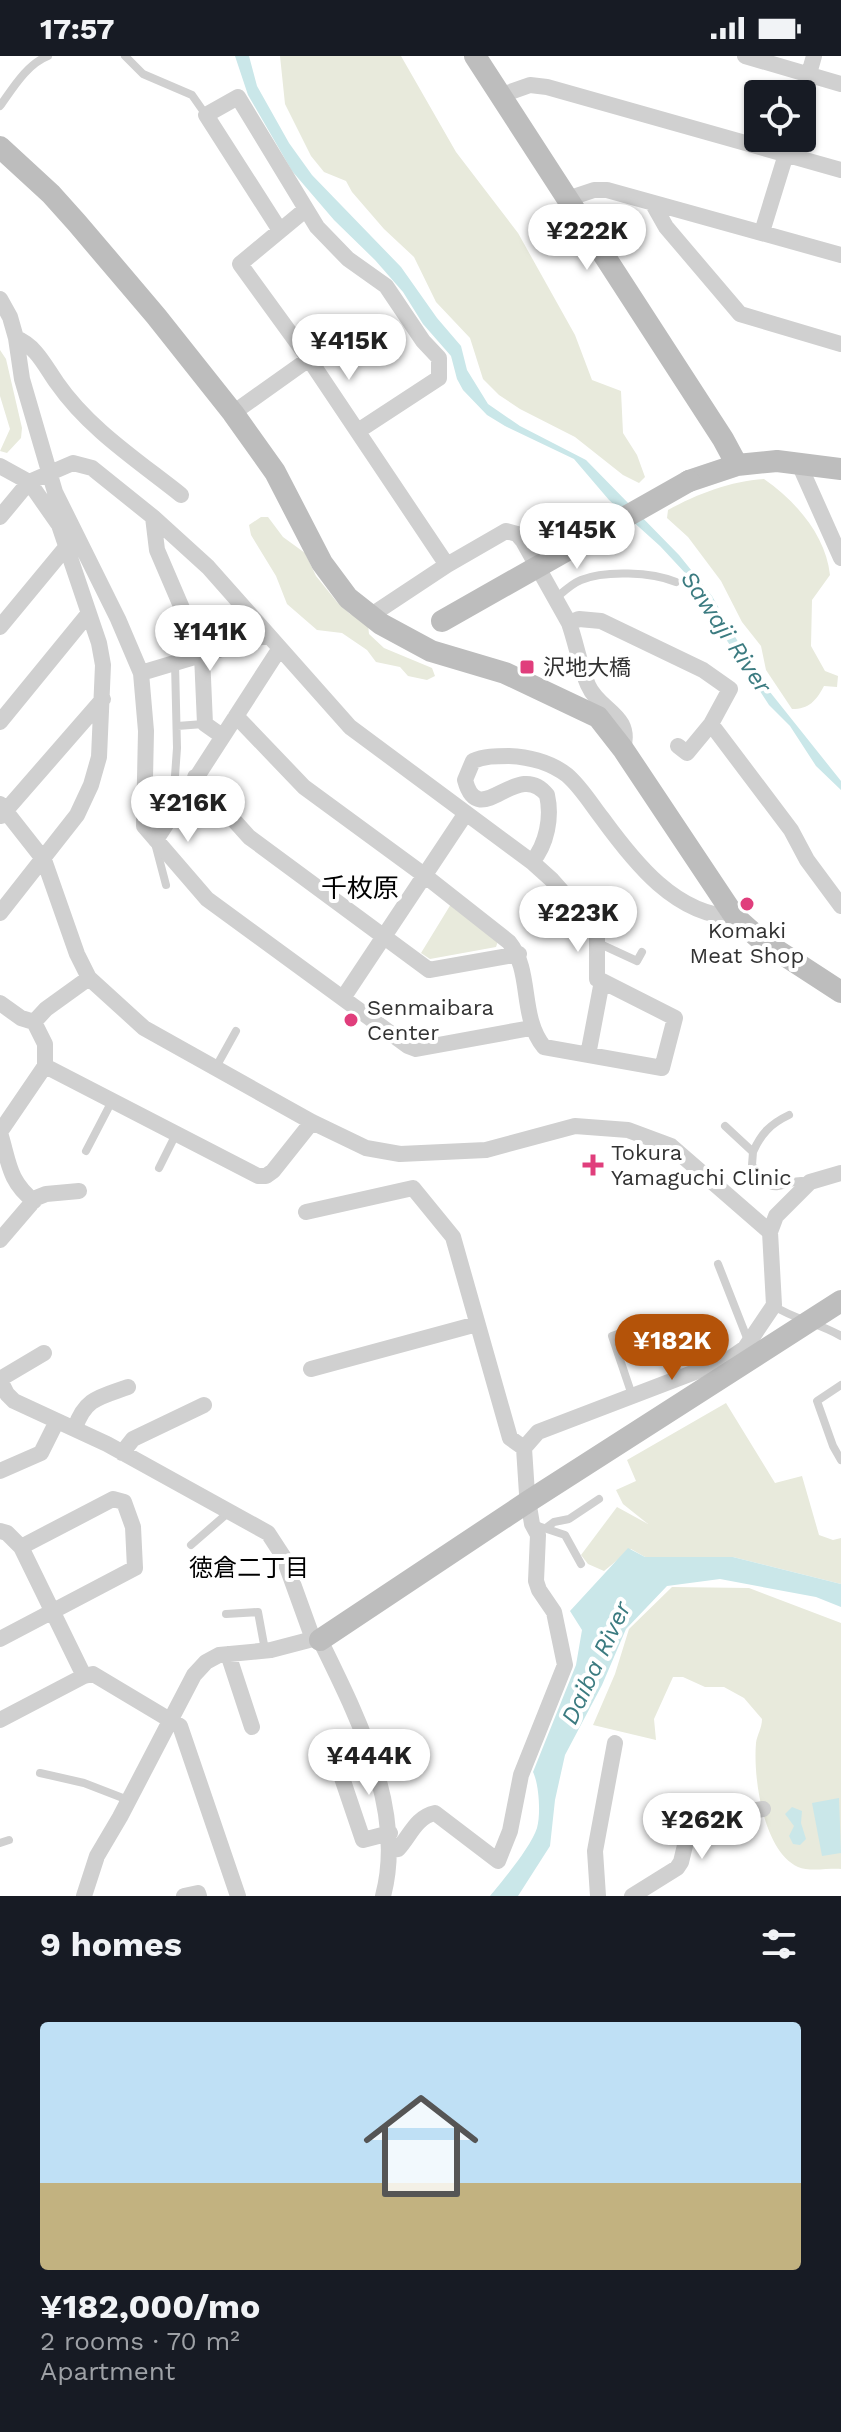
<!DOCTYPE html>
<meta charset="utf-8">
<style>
:root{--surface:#171b24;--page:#20242c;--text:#f1f3f6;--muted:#9ea1a6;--accent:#b45309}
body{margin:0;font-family:"Work Sans","Noto Sans JP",sans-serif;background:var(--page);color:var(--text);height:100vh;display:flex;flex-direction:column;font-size:30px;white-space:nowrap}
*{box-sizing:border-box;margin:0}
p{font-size:26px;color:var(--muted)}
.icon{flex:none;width:44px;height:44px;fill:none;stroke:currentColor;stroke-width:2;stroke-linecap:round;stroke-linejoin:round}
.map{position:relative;height:1840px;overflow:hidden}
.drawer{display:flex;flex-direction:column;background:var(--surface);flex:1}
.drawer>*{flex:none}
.buttons{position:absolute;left:744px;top:24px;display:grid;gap:16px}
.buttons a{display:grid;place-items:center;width:72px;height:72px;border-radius:8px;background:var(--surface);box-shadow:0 2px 6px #0004;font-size:40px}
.price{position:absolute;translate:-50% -68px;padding:0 18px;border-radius:28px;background:#fff;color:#222;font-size:26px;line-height:52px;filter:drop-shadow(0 2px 4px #0008)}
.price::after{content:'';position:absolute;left:50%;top:48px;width:24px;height:18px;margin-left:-12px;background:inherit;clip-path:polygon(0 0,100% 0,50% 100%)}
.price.selected{background:var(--accent);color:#fff}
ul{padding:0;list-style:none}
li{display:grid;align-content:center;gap:16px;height:424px;padding:0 40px}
li span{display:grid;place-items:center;height:248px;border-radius:8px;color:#555}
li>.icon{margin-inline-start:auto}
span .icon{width:144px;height:144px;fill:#fffc;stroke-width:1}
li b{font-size:34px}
h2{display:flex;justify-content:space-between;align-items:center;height:96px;padding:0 40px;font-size:34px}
.status{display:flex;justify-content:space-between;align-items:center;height:56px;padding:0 40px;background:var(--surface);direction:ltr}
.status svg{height:22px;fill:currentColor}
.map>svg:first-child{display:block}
.green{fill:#e8eadc}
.water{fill:#cae7e9}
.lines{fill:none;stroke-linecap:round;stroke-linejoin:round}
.lane{stroke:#d0d0d0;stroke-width:8}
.street{stroke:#d0d0d0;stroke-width:16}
.secondary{stroke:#bdbdbd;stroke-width:22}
.secondary-bridge{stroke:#bdbdbd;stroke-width:22}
.poi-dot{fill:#e03e7c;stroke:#fff;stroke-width:3}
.labels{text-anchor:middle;stroke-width:8;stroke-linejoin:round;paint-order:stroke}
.poi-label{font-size:22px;fill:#333;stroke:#fff;text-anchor:start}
.water-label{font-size:24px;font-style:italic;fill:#3b7b80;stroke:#fff}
.neighbourhood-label{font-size:24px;fill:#000;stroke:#fff}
.quarter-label{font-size:26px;fill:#000;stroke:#fff}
</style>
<div class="status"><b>17:57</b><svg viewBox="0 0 49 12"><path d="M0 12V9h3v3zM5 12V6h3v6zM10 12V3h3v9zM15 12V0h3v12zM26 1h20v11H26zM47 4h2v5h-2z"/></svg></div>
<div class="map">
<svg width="841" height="1840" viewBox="0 0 841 1840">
<rect width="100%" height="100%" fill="#fff"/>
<path class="green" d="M280,0H401L456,96L518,177L575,279L592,324L621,335L623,377L637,399L645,421L639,427L623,419L575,381L520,353L499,339L483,323L470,282L436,246L414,201L384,173L352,136L346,125L324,116L311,100L285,48Z
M0,294L6,303L22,372L21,382L7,397L0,395L10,373L0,340Z
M764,423C796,445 826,480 830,519L812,544L811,590L825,615L838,620L837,631L824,630C816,645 809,653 792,653L766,614L761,590L742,566L721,525L688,481L667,462L668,454C697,438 731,425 764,423Z
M261,461H268L283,481L305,497L316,520L337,546L350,558L360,560L368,568L369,578L384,592L432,612L435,620L427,624L408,620L400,611L376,606L367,594L342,577L317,574L287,548L276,520L251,479L249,469Z
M451,848L498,885L496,891L430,903L421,897Z
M726,1347L775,1427L802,1420L819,1479L833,1484L841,1482V1528L733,1501H645L631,1493L604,1515L588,1508L581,1499L617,1451L648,1468L623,1448L616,1434L636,1425L627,1404Z
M672,1531L749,1532L841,1567V1813C829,1812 809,1816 798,1811C763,1795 753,1721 756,1687C757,1679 762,1672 762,1663L744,1642L724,1631H705L683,1621H673L654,1663L656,1684L593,1669L615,1618L629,1573Z"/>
<path class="water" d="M235,0H249L257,30L289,87L312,119L401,211L437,262L461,290L467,314L488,348L520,370L586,404L679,499L712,540L758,621L841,725V734L816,710L790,670L769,649L722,577L700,533L660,490L609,444L574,403L505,370L487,359L463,334L457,323L451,300L423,268L403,236L375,204L334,164L292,115L248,39Z
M628,1492L645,1501H733L841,1528V1551L816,1541L720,1523L667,1530L626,1573L602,1629L565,1699L555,1744L550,1790L518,1840H490C503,1824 531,1791 537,1772C541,1758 539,1728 533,1716L576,1609L582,1574L570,1555Z
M839,1742L841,1797L822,1800L812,1747Z
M792,1751L802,1755L801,1767L806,1783L800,1789L793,1788L789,1780L794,1770L785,1758Z"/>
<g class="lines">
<path class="lane" d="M125,0L143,18L192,39L206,59
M0,50C13,32 27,8 48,0
M555,543C563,536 571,528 581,524C605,514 652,516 676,526
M175,607L177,692L174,734L179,747
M177,670L204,668
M156,791L166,829
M598,887L637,905L642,896
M216,1011L236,975
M725,1070L753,1096L752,1109C775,1148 782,1120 809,1126
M86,1095L112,1045
M753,1096C761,1078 770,1068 789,1059
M159,1112L176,1078
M718,1208L749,1287
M774,1250C795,1264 820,1267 841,1280
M841,1329L817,1345L833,1390L841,1404
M632,1339L612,1280L657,1264L680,1322
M532,1468L565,1479L581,1508
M546,1472L554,1466L569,1463L599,1443
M191,1489L229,1456
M226,1558L258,1556L265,1594
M40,1717L84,1727L128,1744
M0,1787L9,1784"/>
<path class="street" d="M745,0L841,28
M502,39L530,29L547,31L841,114
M802,42L814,0
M567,143L594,134H607L841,199
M653,148L666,171L740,258L841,288
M305,154L240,208L309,303L447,509
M279,173L206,59L238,41L317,171L348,203L386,230L423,285L439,302V322L358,375
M762,176L791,82
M0,243L10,261L16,282L22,323L55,436L118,563L141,617L146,675L144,770L207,843L408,990L416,993L531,972
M16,282C36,290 45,310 57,327C89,373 137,404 181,439
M233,357L309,303
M799,408L841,502
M0,410L29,426L59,469L99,587L103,609L99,701L91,729L77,759L0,857
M0,461L29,426L73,407L92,412L153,461L208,511L350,671L532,806C547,788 552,761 547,739C517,701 479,777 465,724L473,705C484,700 496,700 509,700C530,701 550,706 567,719C581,731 591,748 602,762C634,806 676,860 735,861
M153,461L157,494L202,599L205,668L222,680
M370,560L447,509L506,475L517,478L523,485L569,567
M0,571L67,490
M141,617L268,579
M236,660L304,731L424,819L509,886C533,916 519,960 544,991L662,1012L675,962L602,925
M0,666L89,557
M678,690L687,697L711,668L791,774L807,804L841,850
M623,693C633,658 599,655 588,629C580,610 576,587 569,567L579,563L601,565L703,614L730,633L711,668
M195,721L249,781L429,914L519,898
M0,748L44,804L77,898L89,922L144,972L312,1066L366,1092L400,1098L486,1094L575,1070L628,1074L671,1090L770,1176
M1,760L103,643
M156,784L280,592
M532,806L552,824L597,875V923L602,925L588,999
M343,942L466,757
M0,947L21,962L34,966L45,988V1010L0,1076
M34,966L46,953L89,922
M45,1010L258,1120H266L273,1115L312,1066
M0,1077C9,1105 8,1125 34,1145
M306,1156L413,1132L453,1181L510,1382L524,1392
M0,1184L36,1142L46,1138L79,1135
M311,1313L477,1268
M0,1323L44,1297
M0,1324L7,1338L14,1345L107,1388L268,1477L283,1500L313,1583
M75,1372C85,1342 100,1341 128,1331
M122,1397L133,1383L204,1349
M0,1415L41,1397L57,1365
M0,1475L7,1477L21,1491L84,1620
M0,1583L135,1512L133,1471L124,1446L113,1443L21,1491
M228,1598L252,1671
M0,1664L84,1620L93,1618L180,1670L238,1840
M341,1719L363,1784L390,1777
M390,1794L398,1793C410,1780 416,1761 435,1757L498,1805L510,1775L521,1719L565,1609L554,1556L539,1534L536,1525L538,1479L532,1468L527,1438L524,1392L538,1376L729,1303L745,1292L774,1249L770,1176L776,1160L810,1126L841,1117
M84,1840L97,1800L120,1761L194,1619L206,1606L219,1599L271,1594L313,1583L320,1584C357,1660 406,1754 383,1840
M184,1840L198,1837L199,1840
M598,1840L595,1795L615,1687
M632,1840L677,1812L681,1806L688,1777L729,1759L763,1753"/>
<path class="secondary" d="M475,0L723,383L737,409
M0,91L51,138L77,167L156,260L233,357L275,416L322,507L348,542L381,568L431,595L505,617L598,661L623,693L735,861L761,884L841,936
M689,425L737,409L777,405L841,413
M320,1584L529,1445L841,1245"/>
<path class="secondary-bridge" d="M442,565L689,425"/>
</g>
<g class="poi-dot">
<rect x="519" y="603" width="16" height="16" rx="4"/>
<circle cx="747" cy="848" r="8"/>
<circle cx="351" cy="964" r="8"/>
<path d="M589 1097h8v8h8v8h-8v8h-8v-8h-8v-8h8z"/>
</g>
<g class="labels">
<g class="poi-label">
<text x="543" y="619">沢地大橋</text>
<text x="747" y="882" text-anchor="middle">Komaki<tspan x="747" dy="25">Meat Shop</tspan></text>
<text x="367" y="959">Senmaibara<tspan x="367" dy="25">Center</tspan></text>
<text x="611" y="1104">Tokura<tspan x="611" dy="25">Yamaguchi Clinic</tspan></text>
</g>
<g class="water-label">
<text transform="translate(726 576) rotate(56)" y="8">Sawaji River</text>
<text transform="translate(596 1607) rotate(-65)" y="8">Daiba River</text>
</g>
<g class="neighbourhood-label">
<text x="249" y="1520">徳倉二丁目</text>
</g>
<g class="quarter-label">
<text x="360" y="841">千枚原</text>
</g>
</g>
</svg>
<div class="buttons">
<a><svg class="icon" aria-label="locate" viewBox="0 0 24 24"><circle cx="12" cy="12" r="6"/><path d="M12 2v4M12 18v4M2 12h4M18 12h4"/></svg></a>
</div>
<b class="price" style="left:587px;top:216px">¥222K</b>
<b class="price" style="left:349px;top:326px">¥415K</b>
<b class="price" style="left:577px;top:515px">¥145K</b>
<b class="price" style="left:210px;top:617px">¥141K</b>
<b class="price" style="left:188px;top:788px">¥216K</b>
<b class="price" style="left:578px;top:898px">¥223K</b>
<b class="price selected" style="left:672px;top:1326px">¥182K</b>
<b class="price" style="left:369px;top:1741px">¥444K</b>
<b class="price" style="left:702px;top:1805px">¥262K</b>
</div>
<section class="drawer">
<h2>9 homes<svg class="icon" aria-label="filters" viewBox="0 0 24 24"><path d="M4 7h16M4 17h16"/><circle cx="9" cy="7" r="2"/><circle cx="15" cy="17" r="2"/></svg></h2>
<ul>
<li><span style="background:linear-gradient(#bfe0f5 65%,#c2b280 0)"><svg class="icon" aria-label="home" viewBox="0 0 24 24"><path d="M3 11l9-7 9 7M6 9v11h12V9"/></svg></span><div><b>¥182,000/mo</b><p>2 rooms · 70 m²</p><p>Apartment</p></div></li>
</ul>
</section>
